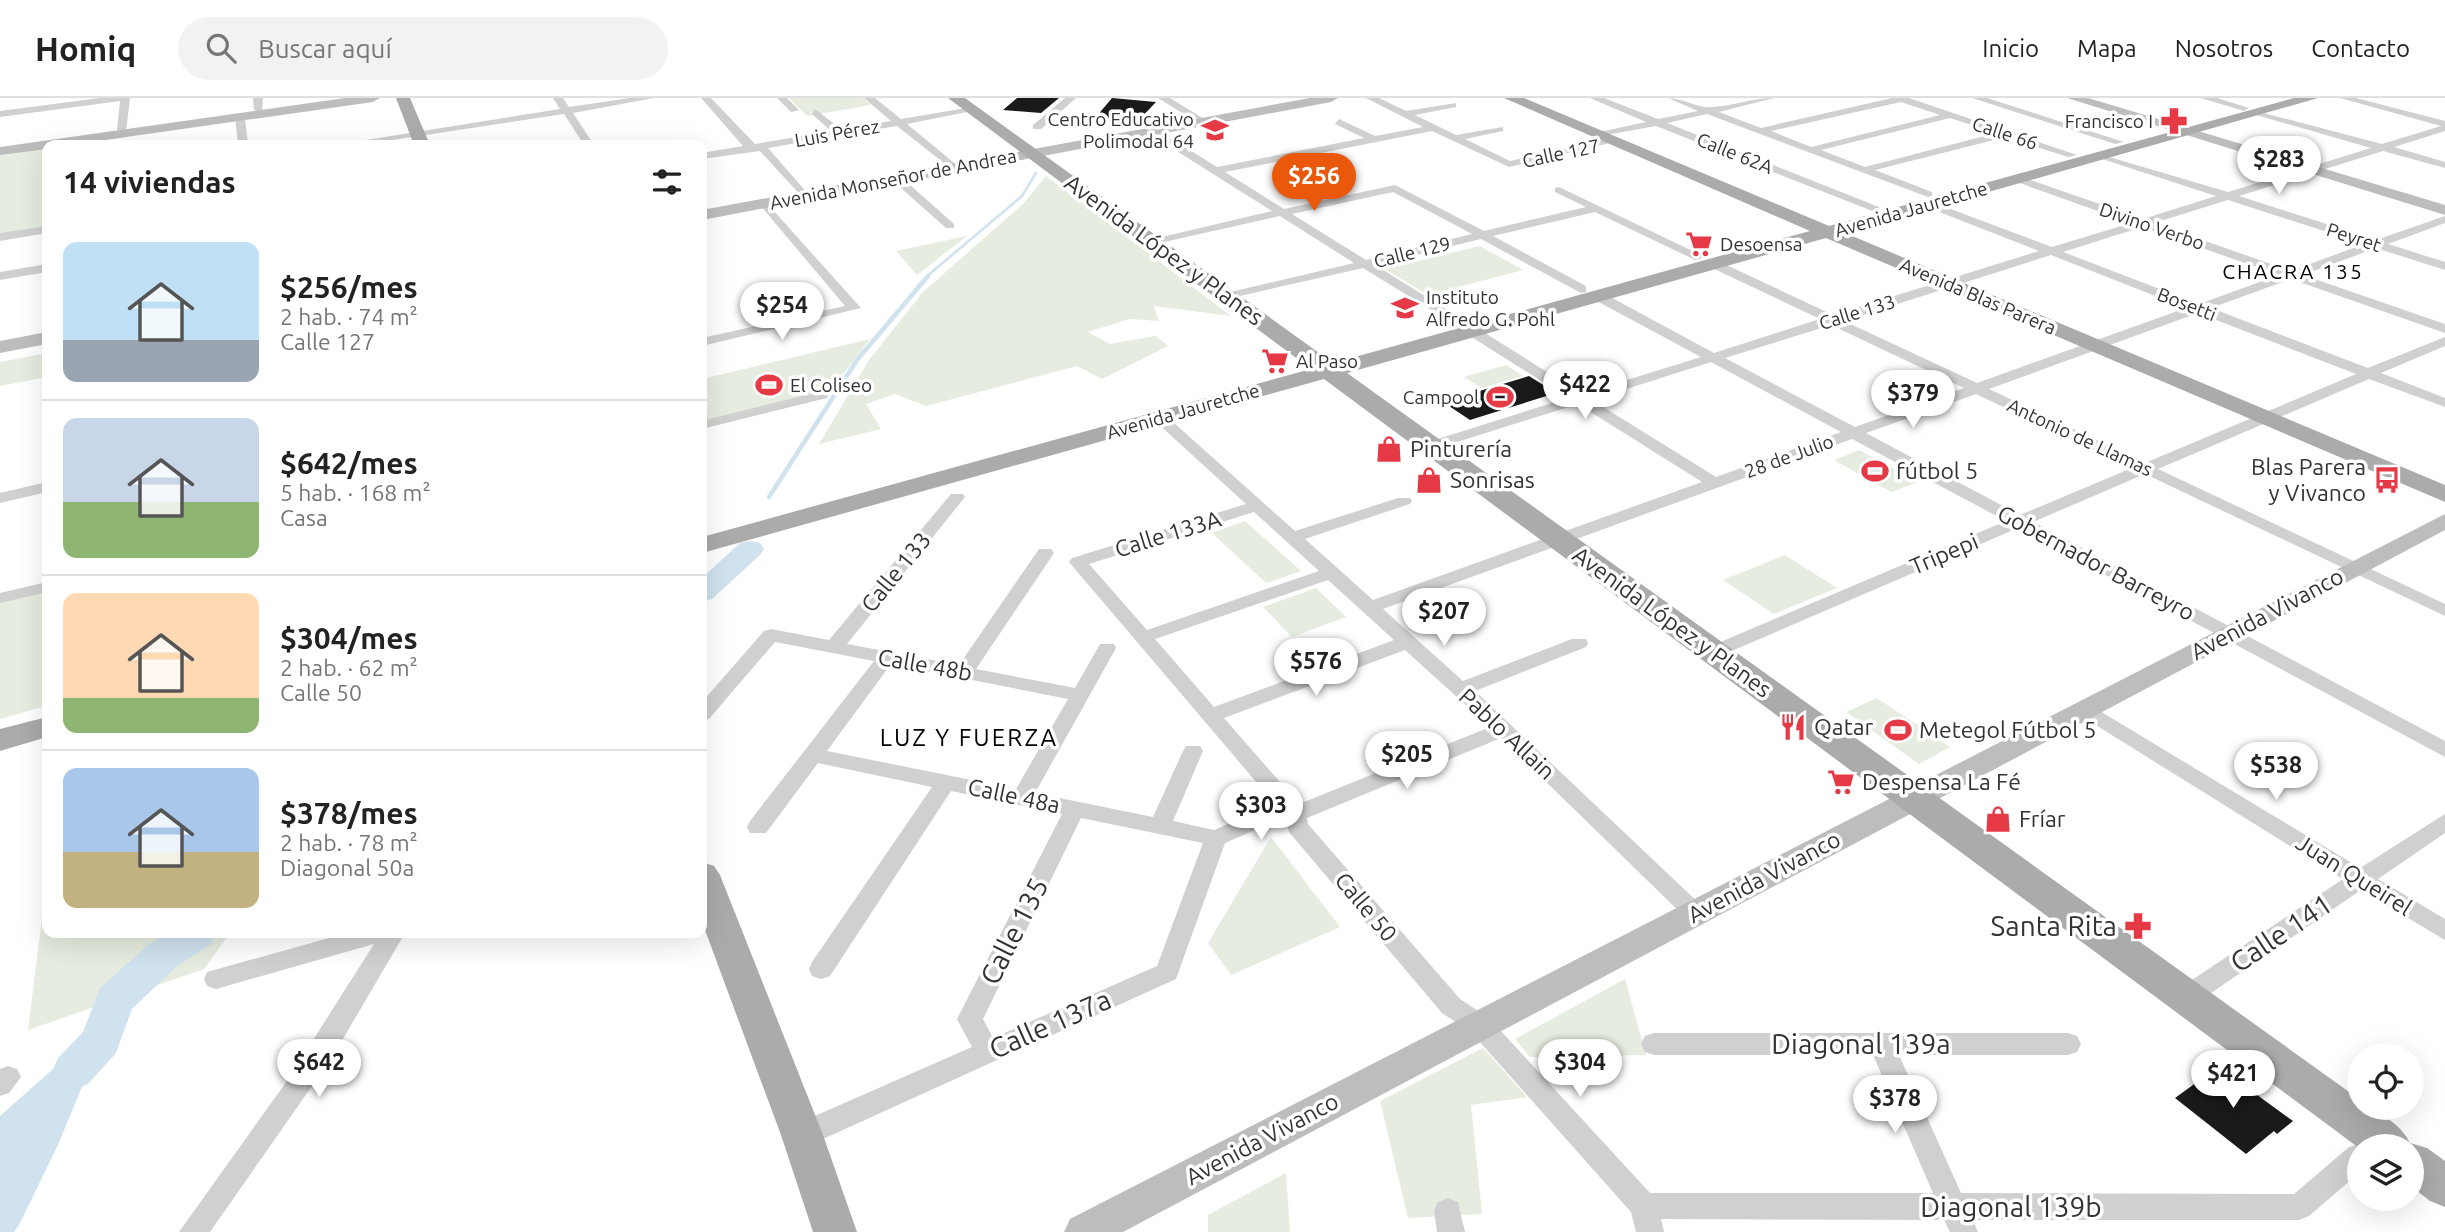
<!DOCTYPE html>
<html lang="es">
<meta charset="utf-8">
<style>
:root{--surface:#fff;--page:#f2f2f2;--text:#222;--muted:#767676;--line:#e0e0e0;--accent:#ea580c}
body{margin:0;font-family:Ubuntu,sans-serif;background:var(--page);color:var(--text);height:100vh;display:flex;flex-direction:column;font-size:26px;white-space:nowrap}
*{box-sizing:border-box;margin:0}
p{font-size:23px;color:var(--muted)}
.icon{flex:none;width:38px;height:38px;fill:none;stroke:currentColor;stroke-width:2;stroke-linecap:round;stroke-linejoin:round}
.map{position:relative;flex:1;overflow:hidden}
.panel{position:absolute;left:42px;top:42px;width:665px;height:798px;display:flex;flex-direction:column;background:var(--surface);border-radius:14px;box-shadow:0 7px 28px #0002}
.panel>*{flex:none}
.buttons{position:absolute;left:2347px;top:945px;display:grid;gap:14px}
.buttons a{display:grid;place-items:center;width:77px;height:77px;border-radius:50%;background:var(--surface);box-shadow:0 7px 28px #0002;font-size:35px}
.price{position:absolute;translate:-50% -60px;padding:0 16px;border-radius:24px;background:#fff;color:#222;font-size:23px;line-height:46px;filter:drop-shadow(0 2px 4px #0008)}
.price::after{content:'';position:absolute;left:50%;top:42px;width:21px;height:16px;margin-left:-10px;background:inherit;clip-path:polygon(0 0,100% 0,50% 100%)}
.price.selected{background:var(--accent);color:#fff}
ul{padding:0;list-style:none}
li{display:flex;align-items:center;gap:21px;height:175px;padding:0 21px}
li+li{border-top:2px solid var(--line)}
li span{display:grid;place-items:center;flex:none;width:196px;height:140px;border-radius:14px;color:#555}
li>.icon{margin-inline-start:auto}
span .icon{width:84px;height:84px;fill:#fffc;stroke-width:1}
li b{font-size:30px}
h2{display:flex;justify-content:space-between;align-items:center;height:84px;padding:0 21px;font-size:30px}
header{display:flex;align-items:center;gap:42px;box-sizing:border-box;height:98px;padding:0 35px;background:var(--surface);border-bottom:2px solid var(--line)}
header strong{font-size:33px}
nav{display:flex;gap:38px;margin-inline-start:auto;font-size:24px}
.search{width:490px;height:63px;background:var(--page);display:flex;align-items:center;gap:18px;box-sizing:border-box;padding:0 24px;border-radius:38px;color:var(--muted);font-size:26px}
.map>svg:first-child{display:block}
.green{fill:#e6ecdf}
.water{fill:#cfe2ee}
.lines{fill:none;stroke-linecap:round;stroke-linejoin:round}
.stream-far1{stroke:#cfe2ee;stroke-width:2.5}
.stream{stroke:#cfe2ee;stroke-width:4.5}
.river{fill:#cfe2ee;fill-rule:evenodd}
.building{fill:#1a1a1a}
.street{fill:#d0d0d0;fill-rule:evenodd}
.secondary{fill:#bdbdbd;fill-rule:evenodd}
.primary{fill:#ababab;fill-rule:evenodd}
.labels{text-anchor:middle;stroke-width:7;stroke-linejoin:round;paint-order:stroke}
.far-poi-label{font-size:19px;fill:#333;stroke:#fff;text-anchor:start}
.far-street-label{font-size:19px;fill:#333;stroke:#fff}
.far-neighbourhood-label{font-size:21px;letter-spacing:2px;fill:#000;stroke:#fff}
.street-label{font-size:23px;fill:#333;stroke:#fff}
.poi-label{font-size:23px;fill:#333;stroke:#fff;text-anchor:start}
.neighbourhood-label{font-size:24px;letter-spacing:2px;fill:#000;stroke:#fff}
.near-poi-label{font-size:28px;fill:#333;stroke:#fff;text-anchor:end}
.near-street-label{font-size:28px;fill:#333;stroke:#fff}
</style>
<header>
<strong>Homiq</strong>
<div class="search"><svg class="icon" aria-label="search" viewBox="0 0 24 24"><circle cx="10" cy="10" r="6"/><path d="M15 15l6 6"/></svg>Buscar aquí</div>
<nav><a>Inicio</a><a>Mapa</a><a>Nosotros</a><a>Contacto</a></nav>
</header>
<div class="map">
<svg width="2445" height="1134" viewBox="0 0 2445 1134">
<rect width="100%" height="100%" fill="#fff"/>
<path class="green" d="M789,0H863L871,7L807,18Z
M47,49V128L0,136V56Z
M1046,78L1231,218L1154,208L1159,223L1129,221L1088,234L1110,246L1156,238L1168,248L1102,281L1077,268L926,308L895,296L866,306L881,331L819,346L869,262L923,194L1024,105Z
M967,138L917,177L896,153Z
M1480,148L1523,172L1428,197L1385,171Z
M870,241L831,292L702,324V281Z
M47,255V279L0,288V264Z
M1506,267L1523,278L1481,290L1464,279Z
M1859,352L1918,384L1891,394L1834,362Z
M1245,423L1301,473L1266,485L1212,435Z
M1785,457L1837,490L1774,516L1723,482Z
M1316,490L1346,519L1292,539L1263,509Z
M47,493V566L42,609L0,621V504Z
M1877,600L1950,649L1919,666L1846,614Z
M1271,739L1340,829L1231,877L1208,845Z
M47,779V835H230L204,871L28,932Z
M1625,881L1646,957L1530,959L1515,941Z
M1483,950L1527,999L1471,1007L1482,1116L1408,1120L1380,1003Z
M1286,1075L1290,1134H1208V1117Z"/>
<path class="water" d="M101,943L57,1049L19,1127L14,1134H0V1018L61,964Z"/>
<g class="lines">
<path class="stream-far1" d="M926,179L1022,98L1036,75"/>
<path class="stream" d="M769,399L857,262L928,178"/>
<path class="river" d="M750,443L760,445L764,451L760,457L712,501L702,504V480L740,445Z
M167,835H216L211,846L176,869L132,911L116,955L88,986L73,991L58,986L52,973L58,960L83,934L100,890L148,847Z"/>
</g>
<path class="building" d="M1017,0H1059L1041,15L1003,12Z
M1112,0L1156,4L1138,23L1096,19Z
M1529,278L1556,295L1470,322L1443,304Z
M2219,968L2264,1002L2293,1023L2277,1036L2274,1033L2246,1056L2175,1000Z"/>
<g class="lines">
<path class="street" d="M100,0H130L126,34L117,32L120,3L0,19V13Z
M253,0H263L262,14L254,12Z
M553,0H563L569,9L630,0H654L573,15L594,47H584L564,16L359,47H335L560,11Z
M701,0H711L755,46L831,33L812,16L815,11L841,31L891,23L864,0H875L901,21L972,9L977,12L907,26L958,68V72L954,73L897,28L768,50L810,98L804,101L760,53L702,61V55L743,48Z
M777,0H787L799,12L791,14Z
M1065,0H1076L1041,31H1033V27Z
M1158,0H1170L1209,24L1200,26Z
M1366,0H1379L1406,13L1456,5V9L1415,17L1456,37L1503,29V33L1465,41L1510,63L1613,40L1618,43L1509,69L1432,33L1225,74L1284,111L1395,87L1484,133L1586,109L1555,94V90L1559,89L1705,159L1695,162L1595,114L1493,138L1586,188V194L1581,195L1481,141L1375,167L1464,222V228L1459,229L1363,170L1222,202V196L1354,165L1280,118L1151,147L1145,143L1272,113L1148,35V31H1156L1217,69L1364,40L1335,26L1339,21L1375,38L1423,29ZM1393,94L1472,136L1366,162L1292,116Z
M1590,0H1604L1658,21L1698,13L1668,0C1683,0 1698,11 1712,9C1733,8 1752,0 1774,0L1719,14L1761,30L1892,0H1909L2077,57L2068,59L2006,39L1875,72L1932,94V98L1928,99L1707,16L1667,25L1879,109V113L1875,114L1656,28L1595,39V35L1646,24ZM1901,4L1940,17L1811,49L1771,33ZM1950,20L1996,35L1865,69L1821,52Z
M1972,0H1987L2124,44L2115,46Z
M2201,0H2217L2249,10L2244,13Z
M2340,0H2356L2445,23V33L2394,49L2445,64V70L2383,53L2239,98L2376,142L2445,118V125L2388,146L2445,164V172L2376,150L2303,177L2445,226V235L2291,181L2211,210L2368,270L2445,239V248L2381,275L2445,300V309L2369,281L2158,371L2445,506V518L2145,376L2033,424L2445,643V659L2018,430L1720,558H1706L1703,554L1706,550L2006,423L1852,341L1383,511L1463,583L1572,541H1586L1588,545L1586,549L1475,593L1703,809L1707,815L1703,821L1695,824L1687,821L1501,640L1307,720L1308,726L1460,901L1489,920L1650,1095H1933L1873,957H1654L1645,954L1641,946L1645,938L1654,935H2068L2077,938L2081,946L2077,954L2068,957H1899L1961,1095L2294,1096L2349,1049L2359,1046L2366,1048H2359V1075L2309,1118L2299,1122H1973L1978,1134H1950L1944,1122L1661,1121L1664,1134H1636L1631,1114L1471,934L1442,915L1289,734L1285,719L1225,745L1176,881L812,1046L802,1049L792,1046L788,1037L792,1028L972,949L957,921L1062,716L951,693L830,878L821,881L812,878L809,871L812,864L932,689L818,665L766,735H750L747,729L750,723L874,563L775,544L709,621L702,623V604L764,533L771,531L829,542L951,396H963L965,399L847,546L959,567L1039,451H1051L1054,455L976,571L1075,590L1100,546H1114L1116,550L1035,695L1153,719L1183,653L1186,648H1200L1203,653L1173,723L1214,732L1275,706L1069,464L1072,460L1246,406L1155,323V317H1165L1295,433L1398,400H1410L1412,403L1410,406L1305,441L1373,502L1702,384L1578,306L1435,351H1425V345L1568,300L1467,236V230H1477L1582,296L1701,259L1593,201V195H1603L1714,255L1820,221L1710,169V163H1718L1833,217L2039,153L1924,108V104H1932L2052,149L2131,125L2014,83V79H2022L2143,121L2216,98L2099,60V56L2228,94L2371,50L2256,17V13L2382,46L2441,28ZM2228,102L2364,146L2291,173L2154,125ZM2142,129L2279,177L2199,206L2063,154ZM2051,157L2186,210L1977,285L1844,223ZM2198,215L2356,276L2145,365L1989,291ZM1831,227L1964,290L1855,329L1725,260ZM1711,264L1841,334L1716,379L1592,302ZM1976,296L2132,370L2020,417L1866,335ZM1254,414L1319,473L1147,532L1089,466ZM1328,482L1394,542L1214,609L1155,541ZM1405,552L1490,629L1299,706L1224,620ZM891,566L1068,601L1016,691L827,653ZM1081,720L1203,745L1157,868L993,940L983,921Z
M240,16L245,19L248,47H238L235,19Z
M892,78H900L954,126V130H946L892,82Z
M764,102L861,210L702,248V240L845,208L760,107V103Z
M47,128V135L0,143V135Z
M47,166V174L0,182V174Z
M822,293L829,297L827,300L702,331V323Z
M47,384V394L0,405V395Z
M47,484V494L0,505V495Z
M2085,604L2360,770L2445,716V735L2378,781L2445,821V842L2361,792L2195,906L2186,909L2177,906L2174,899L2177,892L2343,781L2078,616L2075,611L2078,606Z
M347,835H405L333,958L210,1134H179L289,980L374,846L216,891L207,888L204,881L207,874Z
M8,968L17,971L21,979L9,995L0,998V971Z
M1448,1100L1458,1104L1465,1134H1437L1434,1113L1438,1104Z"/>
<path class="secondary" d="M345,0H380L373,4L70,47H47V51L0,57V49Z
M1310,0H1338L1331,4L702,122V112Z
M2067,0H2088L2445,107V117Z
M47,234V246L0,255V243Z
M2445,416V432L1123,1134H1064L1070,1121Z"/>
<path class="primary" d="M396,0H410L430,47H414Z
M948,0H965L1333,265L1810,133L1504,0H1524L1829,128L2294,0H2318L1845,135L2445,387V404L1826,140L1347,275L2359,1001V1010C2378,1010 2402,1028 2410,1045L2427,1050L2445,1063V1109L2430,1103L2412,1089V1048L2359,1050L1324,281L702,455V439L1311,271Z
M47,619V639L0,653V631Z
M702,764L714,768L720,777L823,1037L857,1134H813L781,1037L702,824Z"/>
</g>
<defs>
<symbol id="pharmacy-bare" viewBox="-9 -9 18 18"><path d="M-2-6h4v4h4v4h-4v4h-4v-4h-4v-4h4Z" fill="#e63946" stroke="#fff" stroke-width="2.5" paint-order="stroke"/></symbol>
<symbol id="school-bare" viewBox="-9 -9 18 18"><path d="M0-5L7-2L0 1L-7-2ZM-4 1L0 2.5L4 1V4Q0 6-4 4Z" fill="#e63946" stroke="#fff" stroke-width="2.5" paint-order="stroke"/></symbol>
<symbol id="supermarket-bare" viewBox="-9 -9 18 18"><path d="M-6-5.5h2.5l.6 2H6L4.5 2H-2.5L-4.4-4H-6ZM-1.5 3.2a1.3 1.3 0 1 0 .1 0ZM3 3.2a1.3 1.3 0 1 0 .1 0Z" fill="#e63946" stroke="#fff" stroke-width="2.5" paint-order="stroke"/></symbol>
<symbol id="stadium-bare" viewBox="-9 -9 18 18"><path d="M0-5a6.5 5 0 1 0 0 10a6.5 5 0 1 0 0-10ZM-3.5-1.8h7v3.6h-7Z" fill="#e63946" stroke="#fff" stroke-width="2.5" paint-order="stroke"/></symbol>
<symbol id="shop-bare" viewBox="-9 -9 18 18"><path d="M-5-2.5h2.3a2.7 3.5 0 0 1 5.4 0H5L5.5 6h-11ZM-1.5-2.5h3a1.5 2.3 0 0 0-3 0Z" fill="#e63946" stroke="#fff" stroke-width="2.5" paint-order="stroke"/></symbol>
<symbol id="bus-bare" viewBox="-9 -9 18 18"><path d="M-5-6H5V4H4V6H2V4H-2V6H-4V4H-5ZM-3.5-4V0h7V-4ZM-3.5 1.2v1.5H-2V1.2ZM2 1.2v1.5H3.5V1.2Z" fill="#e63946" stroke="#fff" stroke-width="2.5" paint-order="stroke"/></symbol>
<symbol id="restaurant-bare" viewBox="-9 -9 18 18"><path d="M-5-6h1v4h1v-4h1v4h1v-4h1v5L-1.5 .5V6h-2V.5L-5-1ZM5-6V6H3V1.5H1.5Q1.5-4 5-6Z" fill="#e63946" stroke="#fff" stroke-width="2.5" paint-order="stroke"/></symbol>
</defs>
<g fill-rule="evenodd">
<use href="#pharmacy-bare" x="2155" y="4" width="38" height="38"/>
<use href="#school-bare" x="1196" y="13" width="38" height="38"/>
<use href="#supermarket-bare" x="1680" y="127" width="38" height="38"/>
<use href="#school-bare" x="1386" y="191" width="38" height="38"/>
<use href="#supermarket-bare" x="1256" y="244" width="38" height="38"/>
<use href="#stadium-bare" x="750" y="268" width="38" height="38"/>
<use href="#stadium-bare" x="1481" y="280" width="38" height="38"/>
<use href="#shop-bare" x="1370" y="332" width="38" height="38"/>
<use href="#stadium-bare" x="1856" y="354" width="38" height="38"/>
<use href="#shop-bare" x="1410" y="363" width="38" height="38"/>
<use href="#bus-bare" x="2368" y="363" width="38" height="38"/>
<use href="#restaurant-bare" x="1774" y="610" width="38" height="38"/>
<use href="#stadium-bare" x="1879" y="613" width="38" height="38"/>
<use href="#supermarket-bare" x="1822" y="665" width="38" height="38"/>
<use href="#shop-bare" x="1979" y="702" width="38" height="38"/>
<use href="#pharmacy-bare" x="2119" y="809" width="38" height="38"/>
</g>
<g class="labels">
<g class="far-poi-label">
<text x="1194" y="28" text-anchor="end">Centro Educativo<tspan x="1194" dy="22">Polimodal 64</tspan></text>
<text x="2153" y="30" text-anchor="end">Francisco I</text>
<text x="1720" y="153">Desoensa</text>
<text x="1426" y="206">Instituto<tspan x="1426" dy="22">Alfredo G. Pohl</tspan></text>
<text x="1296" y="270">Al Paso</text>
<text x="790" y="294">El Coliseo</text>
<text x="1479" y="306" text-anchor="end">Campool</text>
</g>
<g class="far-street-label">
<text transform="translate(837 35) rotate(-10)" y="7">Luis Pérez</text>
<text transform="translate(2005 35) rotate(18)" y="7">Calle 66</text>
<text transform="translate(1561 55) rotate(-12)" y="7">Calle 127</text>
<text transform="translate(1735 55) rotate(22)" y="7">Calle 62A</text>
<text transform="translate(893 81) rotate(-11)" y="7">Avenida Monseñor de Andrea</text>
<text transform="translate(1911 111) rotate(-16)" y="7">Avenida Jauretche</text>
<text transform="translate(2152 128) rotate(19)" y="7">Divino Verbo</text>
<text transform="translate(2354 139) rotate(18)" y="7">Peyret</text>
<text transform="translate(1412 154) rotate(-14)" y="7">Calle 129</text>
<text transform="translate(1978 198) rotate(23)" y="7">Avenida Blas Parera</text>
<text transform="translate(2187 206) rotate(21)" y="7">Bosetti</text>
<text transform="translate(1857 214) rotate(-17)" y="7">Calle 133</text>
<text transform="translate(1183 313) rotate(-16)" y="7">Avenida Jauretche</text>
<text transform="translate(2080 339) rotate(25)" y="7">Antonio de Llamas</text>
<text transform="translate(1789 358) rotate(-20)" y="7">28 de Julio</text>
</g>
<g class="far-neighbourhood-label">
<text x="2293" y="181">CHACRA 135</text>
</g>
<g class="street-label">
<text transform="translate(1164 152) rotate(36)" y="8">Avenida López y Planes</text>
<text transform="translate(1168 436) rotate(-17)" y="8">Calle 133A</text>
<text transform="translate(1944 456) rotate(-23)" y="8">Tripepi</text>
<text transform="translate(2096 465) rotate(28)" y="8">Gobernador Barreyro</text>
<text transform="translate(896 474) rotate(-51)" y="8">Calle 133</text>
<text transform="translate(2267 516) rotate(-28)" y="8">Avenida Vivanco</text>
<text transform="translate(1672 524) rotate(36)" y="8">Avenida López y Planes</text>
<text transform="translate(925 567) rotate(10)" y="8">Calle 48b</text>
<text transform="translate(1507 636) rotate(43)" y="8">Pablo Allain</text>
<text transform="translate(1014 698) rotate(12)" y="8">Calle 48a</text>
<text transform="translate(2354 777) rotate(32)" y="8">Juan Queirel</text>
<text transform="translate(1764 779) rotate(-28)" y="8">Avenida Vivanco</text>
<text transform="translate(1366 809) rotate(50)" y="8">Calle 50</text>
<text transform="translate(1262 1041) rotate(-28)" y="8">Avenida Vivanco</text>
</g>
<g class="poi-label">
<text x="1410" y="359">Pinturería</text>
<text x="2366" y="377" text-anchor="end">Blas Parera<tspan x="2366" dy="26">y Vivanco</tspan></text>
<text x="1896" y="381">fútbol 5</text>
<text x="1450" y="390">Sonrisas</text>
<text x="1814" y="637">Qatar</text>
<text x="1919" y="640">Metegol Fútbol 5</text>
<text x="1862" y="692">Despensa La Fé</text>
<text x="2019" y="729">Fríar</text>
</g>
<g class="neighbourhood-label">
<text x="969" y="648">LUZ Y FUERZA</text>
</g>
<g class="near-poi-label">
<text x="2117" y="838">Santa Rita</text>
</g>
<g class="near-street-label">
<text transform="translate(1014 833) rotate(-63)" y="10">Calle 135</text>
<text transform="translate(2281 835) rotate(-34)" y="10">Calle 141</text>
<text transform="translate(1050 926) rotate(-24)" y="10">Calle 137a</text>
<text x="1861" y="956">Diagonal 139a</text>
<text x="2011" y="1119">Diagonal 139b</text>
</g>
</g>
</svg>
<div class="buttons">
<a><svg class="icon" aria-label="locate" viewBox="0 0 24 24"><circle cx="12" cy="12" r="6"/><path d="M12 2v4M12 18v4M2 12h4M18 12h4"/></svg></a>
<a><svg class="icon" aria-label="layers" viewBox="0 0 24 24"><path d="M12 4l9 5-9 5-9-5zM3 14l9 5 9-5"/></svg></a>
</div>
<b class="price" style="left:2279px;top:98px">$283</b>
<b class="price selected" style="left:1314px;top:115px">$256</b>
<b class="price" style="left:782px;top:244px">$254</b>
<b class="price" style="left:1585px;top:323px">$422</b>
<b class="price" style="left:1913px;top:332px">$379</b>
<b class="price" style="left:1444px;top:550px">$207</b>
<b class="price" style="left:1316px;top:600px">$576</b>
<b class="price" style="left:1407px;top:693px">$205</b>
<b class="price" style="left:2276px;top:704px">$538</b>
<b class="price" style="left:1261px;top:744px">$303</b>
<b class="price" style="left:319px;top:1001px">$642</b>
<b class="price" style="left:1580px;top:1001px">$304</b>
<b class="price" style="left:2233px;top:1012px">$421</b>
<b class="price" style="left:1895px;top:1037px">$378</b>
<section class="panel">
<h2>14 viviendas<svg class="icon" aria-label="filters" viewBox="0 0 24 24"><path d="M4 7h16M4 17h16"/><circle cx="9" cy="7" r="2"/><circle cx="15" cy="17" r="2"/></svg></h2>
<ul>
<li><span style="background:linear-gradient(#bfe0f5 70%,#9aa5b1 0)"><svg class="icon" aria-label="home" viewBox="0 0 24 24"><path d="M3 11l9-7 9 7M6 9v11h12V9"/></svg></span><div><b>$256/mes</b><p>2 hab. · 74 m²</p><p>Calle 127</p></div></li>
<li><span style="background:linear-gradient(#c9d6e8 60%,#8fb573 0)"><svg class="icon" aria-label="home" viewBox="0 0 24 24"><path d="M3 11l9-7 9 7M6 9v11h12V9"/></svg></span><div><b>$642/mes</b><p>5 hab. · 168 m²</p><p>Casa</p></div></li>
<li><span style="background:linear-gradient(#ffd9b3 75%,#8fb573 0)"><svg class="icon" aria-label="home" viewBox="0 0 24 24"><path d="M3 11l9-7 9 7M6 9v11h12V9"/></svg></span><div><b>$304/mes</b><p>2 hab. · 62 m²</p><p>Calle 50</p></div></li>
<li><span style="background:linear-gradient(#a9c7e8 60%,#c2b280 0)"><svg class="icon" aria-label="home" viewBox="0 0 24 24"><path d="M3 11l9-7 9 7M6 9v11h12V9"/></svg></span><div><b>$378/mes</b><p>2 hab. · 78 m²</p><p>Diagonal 50a</p></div></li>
</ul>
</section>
</div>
